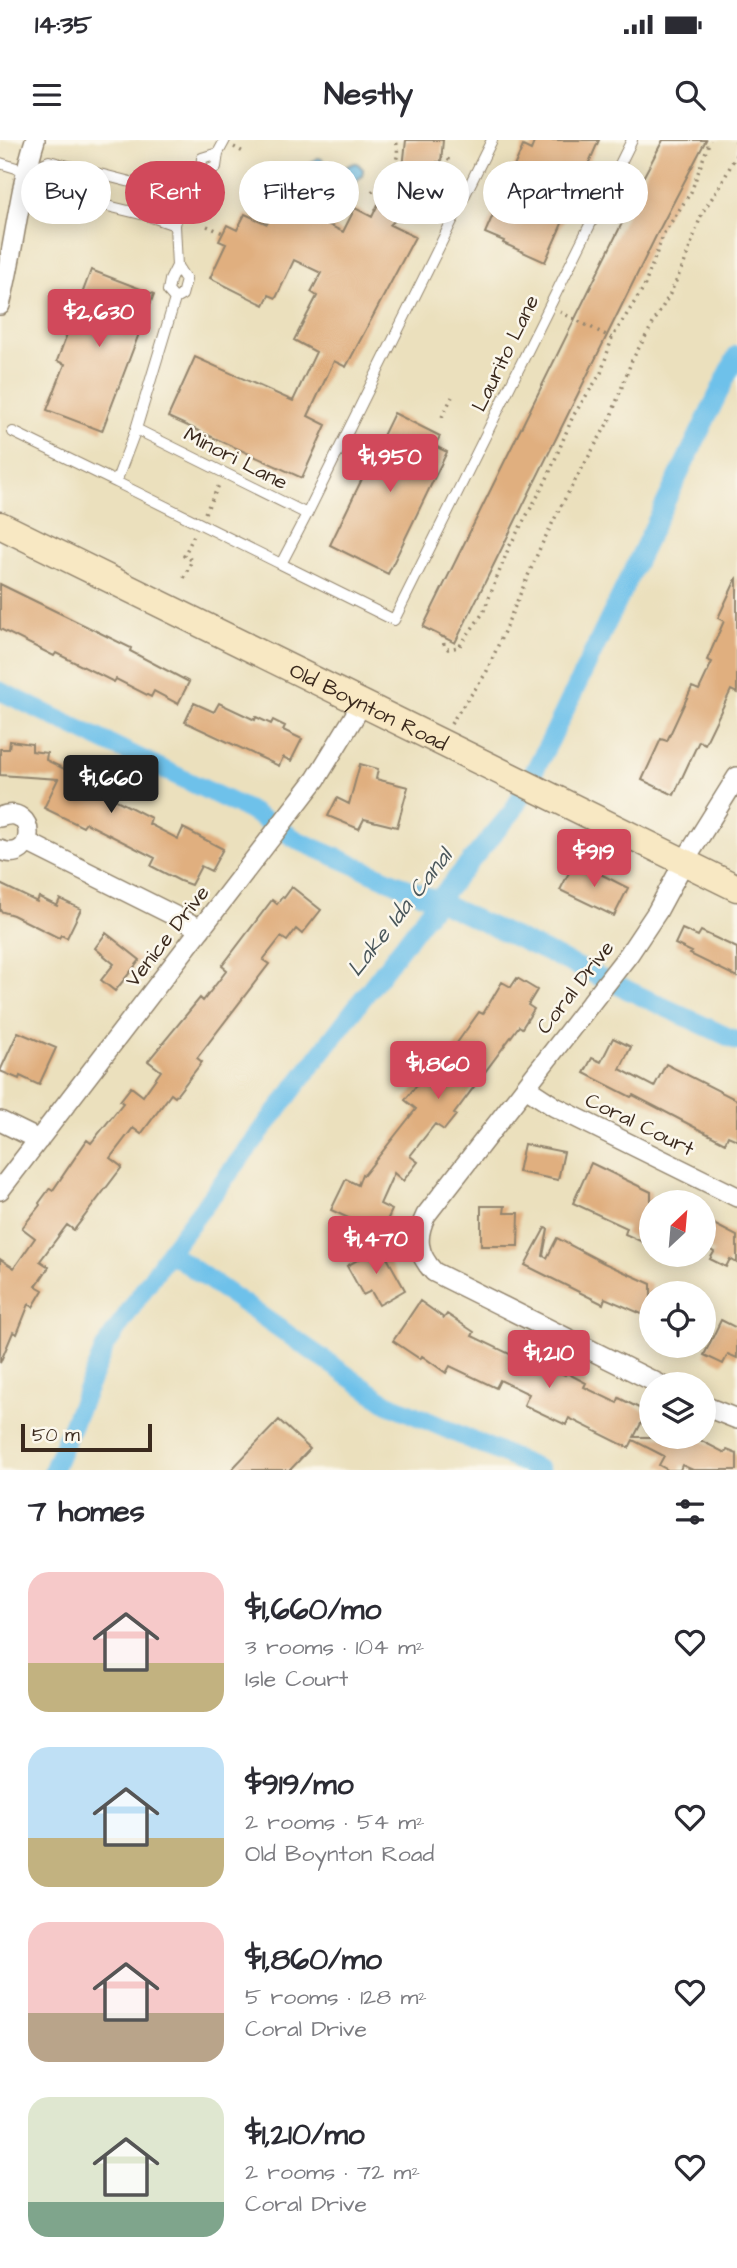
<!DOCTYPE html>
<meta charset="utf-8">
<style>
:root{--surface:#fff;--page:#f7f7f7;--text:#2b2b33;--muted:#7c7c81;--accent:#d1495b}
body{margin:0;font-family:"Architects Daughter",sans-serif;background:var(--page);color:var(--text);height:100vh;display:flex;flex-direction:column;font-size:26px;white-space:nowrap}
*{box-sizing:border-box;margin:0}
p{font-size:23px;color:var(--muted)}
.icon{flex:none;width:38px;height:38px;fill:none;stroke:currentColor;stroke-width:2;stroke-linecap:round;stroke-linejoin:round}
.map{position:relative;height:1330px;overflow:hidden}
.drawer{display:flex;flex-direction:column;background:var(--surface);flex:1}
.drawer>*{flex:none}
.hud{position:absolute;left:21px;top:21px;width:696px;height:63px;display:flex;gap:14px}
.needle{width:46px;rotate:26deg}
.tools{position:absolute;left:639px;top:1050px;display:grid;gap:14px}
.tools a{display:grid;place-items:center;width:77px;height:77px;border-radius:50%;background:var(--surface);box-shadow:0 4px 18px #0003;font-size:35px}
.scale{position:absolute;left:21px;bottom:18px;width:131px;box-sizing:border-box;padding-left:7px;border:4px solid #3b2a1e;border-top:0;font-size:19px;line-height:24px;white-space:nowrap;color:#3b2a1e;-webkit-text-stroke:5px #fbf7ec;paint-order:stroke}
.price{position:absolute;translate:-50% -60px;padding:0 16px;border-radius:7px;background:var(--accent);color:#fff;font-size:23px;line-height:46px;filter:drop-shadow(0 2px 4px #0008)}
.price::after{content:'';position:absolute;left:50%;top:42px;width:21px;height:16px;margin-left:-10px;background:inherit;clip-path:polygon(0 0,100% 0,50% 100%)}
.price.selected{background:#222;color:#fff}
ul{padding:0;list-style:none}
li{display:flex;align-items:center;gap:21px;height:175px;padding:0 28px}
li span{display:grid;place-items:center;flex:none;width:196px;height:140px;border-radius:21px;color:#555}
li>.icon{margin-inline-start:auto}
span .icon{width:84px;height:84px;fill:#fffc;stroke-width:1}
li b{font-size:30px}
h2{display:flex;justify-content:space-between;align-items:center;height:84px;padding:0 28px;font-size:30px}
.chip{padding:0 24px;border-radius:32px;background:var(--surface);box-shadow:0 4px 18px #0003;font-size:24px;line-height:63px}
.chip.selected{background:var(--accent);color:#fff}
.status{display:flex;justify-content:space-between;align-items:center;height:49px;padding:0 35px;background:var(--surface);direction:ltr}
.status svg{height:19px;fill:currentColor}
header{display:flex;justify-content:space-between;align-items:center;height:91px;padding:0 28px;background:var(--surface);font-size:32px;font-weight:700}
.map>svg:first-child{display:block}
.water{fill:#6ec1ea;stroke:#547684;stroke-width:2}
.lines{fill:none;stroke-linecap:round;stroke-linejoin:round}
.canal{stroke:#6ec1ea;stroke-width:19}
.building{fill:#e0af7f}
.lane-casing{stroke:#93856e;stroke-width:12}
.street-casing{stroke:#93856e;stroke-width:22}
.secondary-casing{stroke:#93856e;stroke-width:29}
.path{stroke:#93856e;stroke-width:3.5;stroke-dasharray:2 5;stroke-linecap:butt}
.lane{stroke:#fff;stroke-width:10}
.street{stroke:#fff;stroke-width:19}
.secondary{stroke:#f8e8c3;stroke-width:26}
.labels{text-anchor:middle;stroke-width:5;stroke-linejoin:round;paint-order:stroke}
.street-label{font-size:21px;fill:#3b2a1e;stroke:#fbf7ec}
.water-label{font-size:23px;font-style:italic;fill:#4a575b;stroke:#fbf7ec}
</style>
<div class="status"><b>14:35</b><svg viewBox="0 0 49 12"><path d="M0 12V9h3v3zM5 12V6h3v6zM10 12V3h3v9zM15 12V0h3v12zM26 1h20v11H26zM47 4h2v5h-2z"/></svg></div>
<header><svg class="icon" aria-label="menu" viewBox="0 0 24 24"><path d="M4 6h16M4 12h16M4 18h16"/></svg>Nestly<svg class="icon" aria-label="search" viewBox="0 0 24 24"><circle cx="10" cy="10" r="6"/><path d="M15 15l6 6"/></svg></header>
<div class="map">
<svg width="737" height="1330" viewBox="0 0 737 1330">
<rect width="100%" height="100%" fill="#fbf7ec"/>
<filter id="ink" filterUnits="userSpaceOnUse"><feTurbulence type="fractalNoise" baseFrequency=".0143" numOctaves="2"/><feDisplacementMap in="SourceGraphic" scale="14" xChannelSelector="R" yChannelSelector="G"/><feConvolveMatrix kernelMatrix="1 2 1 2 8 2 1 2 1" color-interpolation-filters="sRGB"/></filter>
<filter id="wash" filterUnits="userSpaceOnUse"><feTurbulence type="fractalNoise" baseFrequency=".00686" numOctaves="4" result="noise"/><feDisplacementMap in="SourceGraphic" scale="28" xChannelSelector="R" yChannelSelector="G"/><feGaussianBlur stdDeviation="1.57" result="paint"/><feColorMatrix in="noise" values="0 0 0 0 0 0 0 0 0 0 0 0 0 0 0 0 0 1.4 0 .05"/><feComposite in="paint" operator="in"/></filter>
<g filter="url(#wash)">
<rect width="100%" height="100%" fill="#ebe0bd"/>
<path class="water" d="M317,18L322,19L326,29C329,29 336,30 340,30C347,28 349,23 357,23L363,29L362,36L352,44L328,41L326,48L315,47L312,52L306,55L300,53L296,43C287,43 282,45 278,34L284,26L305,27Z"/>
<g class="lines">
<path class="canal" d="M0,551L248,670L299,701L437,761L737,901
M169,1112L387,1263L540,1330
M53,1330L105,1207L169,1112L437,761L513,671L550,601L737,215"/>
</g>
<g id="blocks">
<path class="building" d="M406,0H443L441,22H437L419,58L390,85L415,97L346,227L334,221L308,276L326,285L302,338L168,277L195,217L293,261L316,212L294,200L317,156L311,152L321,133L294,120L276,158L269,155L264,165L210,138L226,104L219,101L227,85L237,90L245,74L267,84L279,60L343,92L355,68L372,77L382,56L378,51L403,28Z
M535,0H599L545,122L503,103L504,101L485,93L523,6L531,10Z
M663,0H706L656,96L455,503L423,487L629,69L627,68Z
M91,130L154,154L102,291L47,270L65,224L57,221Z
M394,273L440,296L435,306L447,312L388,434L330,405Z
M737,437V553L731,550L705,604L699,601L674,655L642,640L661,599L667,601L692,547L699,550L712,522L707,520L724,481L718,478Z
M0,444L131,508L130,511L189,542L178,564L154,551L151,557L116,539L114,542L56,513L54,516L0,489Z
M194,563L214,572L219,563L255,580L256,577L271,584L273,580L285,586L283,590L302,599L291,621L283,617L279,626L185,582Z
M10,601L32,604V611L47,613L46,620L103,648L101,652L151,678L149,684L178,699L183,688L223,709L211,731L201,726L191,745L180,741L151,726L155,718L86,683L83,687L44,668L58,639L0,635V609H9Z
M360,624L378,629L376,639L408,647L397,687L364,679L359,689L328,676L337,658L349,664Z
M575,721L628,748L614,776L560,750Z
M0,744L37,762L39,757L57,766L60,759L81,769L67,798L61,795L59,798L13,775L0,771Z
M292,747L321,770L302,794L296,789L287,801L281,797L263,820L269,824L197,918L202,922L175,957L171,954L141,994L133,988L110,1018L122,1027L74,1090L67,1085L40,1121L49,1127L36,1146L43,1150L33,1167L29,1164L17,1194L13,1192L0,1223V1119L14,1128L35,1098L22,1088L40,1065L39,1063L50,1048L53,1050L87,1000L91,1003L123,963L120,961L131,947L143,956L161,931L148,921L200,858L203,861L227,830L222,826L272,760L277,764L282,757L284,758Z
M682,789L698,796L701,791L737,808V837L690,814L692,812L675,804Z
M106,793L140,820L115,851L101,840L114,824L95,808Z
M517,838L537,850L528,865L534,869L522,888L519,886L454,974L456,975L444,990L435,984L410,1016L418,1022L403,1041L394,1033L380,1064L392,1070L381,1093L331,1070L346,1039L358,1045L362,1034L364,1035L416,969L405,960L436,920L442,924L479,872L483,874L502,842L511,847Z
M18,892L56,908L39,945L20,936L19,939L0,931Z
M613,898L631,907L620,929L654,947L666,924L737,960V1000L728,996L725,1003L633,955L631,957L584,933L592,918L601,922Z
M524,1004L564,1012L558,1040L518,1032Z
M591,1023L651,1052V1106L625,1094L627,1088L573,1063Z
M481,1066H505L504,1073H519L518,1106H481Z
M704,1079L737,1096V1123L730,1119L726,1127L710,1119L714,1112L704,1106Z
M545,1088L548,1089L543,1116L547,1118L557,1098L604,1123L651,1144V1178L605,1158L603,1164L525,1125Z
M381,1107L405,1150L379,1165L371,1151L363,1155L347,1126Z
M420,1161L444,1178L447,1174L474,1192L472,1196L541,1229L543,1225L565,1235L567,1233L586,1243L584,1247L617,1263L619,1258L647,1272L634,1297H694L725,1313L727,1310L737,1314V1330H693L682,1325L680,1330H668L659,1325L664,1316L633,1300L629,1308L569,1278L566,1285L524,1265L529,1254L500,1240L496,1248L450,1226L446,1233L422,1216L420,1219L393,1201Z
M721,1180L737,1188V1218L728,1214L723,1224L704,1215Z
M279,1280L310,1309L290,1330H231Z"/>
</g>
</g>
<g filter="url(#ink)">
<use href="#blocks" fill-opacity="0" stroke="#93856e" stroke-width="2"/>
<g class="lines">
<defs>
<path id="lane" d="M225,0L218,13L216,27L201,33L181,55L175,85L177,126L186,140L182,155L175,159L136,289L116,342L281,424
M0,23L26,31L42,50L149,76L175,85
M26,31L49,21L181,55
M201,33L202,18L218,13
M175,159L168,151L170,140L177,126
M136,289L307,374L281,424L394,480L632,0
M13,292L116,342
M307,374L492,0"/>
<path id="street" d="M0,165C14,111 18,54 35,0
M0,677C38,662 37,725 0,710
M27,702L201,789
M526,948L555,967L737,1057
M0,981L39,1000
M0,1050L316,639L362,564
M659,1244L434,1132C417,1114 415,1097 426,1075L629,814L657,772L684,722L737,637
M704,1266L737,1279"/>
<g id="secondary">
<path id="s1" d="M0,385L737,748"/>
</g>
</defs>
<use href="#lane" class="lane-casing"/>
<use href="#street" class="street-casing"/>
<use href="#secondary" class="secondary-casing"/>
<path class="path" d="M735,0L737,1
M234,7L245,13
M441,17L452,21
M397,24L410,30
M425,28L426,21
M450,32L461,37
M428,40L440,45
M408,44L411,41
M200,51L213,59
M372,52C388,34 402,26 396,0
M416,60L427,71
M207,86L223,93
M560,172L612,198
M442,277L452,257
M205,373L219,345
M184,438L192,420L184,416L195,393
M443,496L444,506L448,509L459,507L483,473L509,407L546,341L573,276L601,233L612,198L644,147L664,93L691,52L710,0
M451,584C462,565 476,550 487,531L540,408L563,362L610,279L632,220L670,154L684,124L702,73L722,43L737,13"/>
<use href="#lane" class="lane"/>
<use href="#street" class="street"/>
<use href="#secondary" class="secondary"/>
</g>
</g>
<g class="labels">
<g class="street-label">
<text transform="translate(505 213) rotate(-64)" y="7">Laurito Lane</text>
<text transform="translate(236 318) rotate(27)" y="7">Minori Lane</text>
<text dy="7" stroke="none"><textPath href="#s1" startOffset="411">Old Boynton Road</textPath></text>
<text transform="translate(167 796) rotate(-52)" y="7">Venice Drive</text>
<text transform="translate(575 847) rotate(-52)" y="7">Coral Drive</text>
<text transform="translate(640 984) rotate(26)" y="7">Coral Court</text>
</g>
<g class="water-label">
<text transform="translate(399 772) rotate(-52)" y="8">Lake Ida Canal</text>
</g>
</g>
</svg>
<div class="tools">
<a><svg class="needle" viewBox="-14 -14 28 28"><path d="M0-13l5 13h-10z" fill="#e53935"/><path d="M0 13l5-13h-10z" fill="#7c7c81"/></svg></a>
<a><svg class="icon" aria-label="locate" viewBox="0 0 24 24"><circle cx="12" cy="12" r="6"/><path d="M12 2v4M12 18v4M2 12h4M18 12h4"/></svg></a>
<a><svg class="icon" aria-label="layers" viewBox="0 0 24 24"><path d="M12 4l9 5-9 5-9-5zM3 14l9 5 9-5"/></svg></a>
</div>
<div class="scale">50 m</div>
<b class="price" style="left:99px;top:209px">$2,630</b>
<b class="price" style="left:390px;top:354px">$1,950</b>
<b class="price selected" style="left:111px;top:675px">$1,660</b>
<b class="price" style="left:594px;top:749px">$919</b>
<b class="price" style="left:438px;top:961px">$1,860</b>
<b class="price" style="left:376px;top:1136px">$1,470</b>
<b class="price" style="left:549px;top:1250px">$1,210</b>
<div class="hud">
<a class="chip">Buy</a>
<a class="chip selected">Rent</a>
<a class="chip">Filters</a>
<a class="chip">New</a>
<a class="chip">Apartment</a>
</div>
</div>
<section class="drawer">
<h2>7 homes<svg class="icon" aria-label="filters" viewBox="0 0 24 24"><path d="M4 7h16M4 17h16"/><circle cx="9" cy="7" r="2"/><circle cx="15" cy="17" r="2"/></svg></h2>
<ul>
<li><span style="background:linear-gradient(#f6c9c9 65%,#c2b280 0)"><svg class="icon" aria-label="home" viewBox="0 0 24 24"><path d="M3 11l9-7 9 7M6 9v11h12V9"/></svg></span><div><b>$1,660/mo</b><p>3 rooms · 104 m²</p><p>Isle Court</p></div><svg class="icon" aria-label="heart" viewBox="0 0 24 24"><path d="M12 20l-8-8c-3-5 5-10 8-4 3-6 11-1 8 4z"/></svg></li>
<li><span style="background:linear-gradient(#bfe0f5 65%,#c2b280 0)"><svg class="icon" aria-label="home" viewBox="0 0 24 24"><path d="M3 11l9-7 9 7M6 9v11h12V9"/></svg></span><div><b>$919/mo</b><p>2 rooms · 54 m²</p><p>Old Boynton Road</p></div><svg class="icon" aria-label="heart" viewBox="0 0 24 24"><path d="M12 20l-8-8c-3-5 5-10 8-4 3-6 11-1 8 4z"/></svg></li>
<li><span style="background:linear-gradient(#f6c9c9 65%,#b9a48a 0)"><svg class="icon" aria-label="home" viewBox="0 0 24 24"><path d="M3 11l9-7 9 7M6 9v11h12V9"/></svg></span><div><b>$1,860/mo</b><p>5 rooms · 128 m²</p><p>Coral Drive</p></div><svg class="icon" aria-label="heart" viewBox="0 0 24 24"><path d="M12 20l-8-8c-3-5 5-10 8-4 3-6 11-1 8 4z"/></svg></li>
<li><span style="background:linear-gradient(#dfe7d0 75%,#7fa58c 0)"><svg class="icon" aria-label="home" viewBox="0 0 24 24"><path d="M3 11l9-7 9 7M6 9v11h12V9"/></svg></span><div><b>$1,210/mo</b><p>2 rooms · 72 m²</p><p>Coral Drive</p></div><svg class="icon" aria-label="heart" viewBox="0 0 24 24"><path d="M12 20l-8-8c-3-5 5-10 8-4 3-6 11-1 8 4z"/></svg></li>
</ul>
</section>
